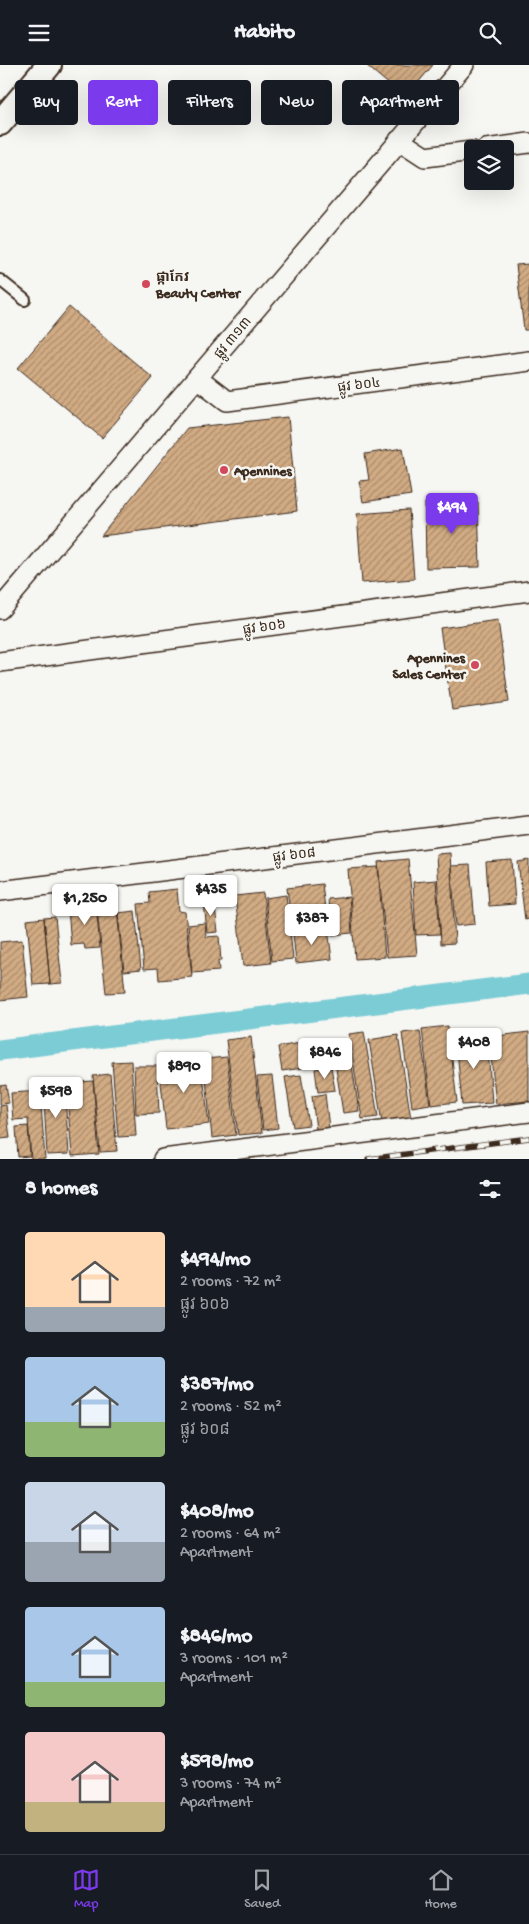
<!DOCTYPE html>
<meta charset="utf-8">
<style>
:root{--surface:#171b24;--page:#242831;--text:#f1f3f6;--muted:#9ea1a6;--line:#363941;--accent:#7c3aed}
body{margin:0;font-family:"Gochi Hand","Noto Sans Khmer",sans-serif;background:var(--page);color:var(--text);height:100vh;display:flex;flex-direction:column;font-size:19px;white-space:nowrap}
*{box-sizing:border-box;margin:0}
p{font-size:16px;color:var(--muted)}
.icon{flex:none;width:28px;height:28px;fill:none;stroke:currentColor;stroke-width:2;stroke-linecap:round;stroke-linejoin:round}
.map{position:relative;height:1094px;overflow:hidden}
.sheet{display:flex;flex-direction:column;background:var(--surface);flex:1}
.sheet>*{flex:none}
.banner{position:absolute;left:15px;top:15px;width:500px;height:45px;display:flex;gap:10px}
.buttons{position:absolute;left:464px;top:75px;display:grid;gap:10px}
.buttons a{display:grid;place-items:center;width:50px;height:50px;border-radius:5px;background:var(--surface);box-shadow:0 5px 20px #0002;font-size:25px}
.price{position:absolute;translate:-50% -42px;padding:0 11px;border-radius:5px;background:#fff;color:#222;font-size:16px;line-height:32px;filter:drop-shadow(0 1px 2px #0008)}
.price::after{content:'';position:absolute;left:50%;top:30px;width:15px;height:11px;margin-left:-8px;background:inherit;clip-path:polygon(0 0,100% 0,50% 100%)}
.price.on{background:var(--accent);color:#fff}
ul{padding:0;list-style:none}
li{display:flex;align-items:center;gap:15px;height:125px;padding:0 25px}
li span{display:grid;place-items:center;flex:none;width:140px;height:100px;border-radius:5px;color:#555}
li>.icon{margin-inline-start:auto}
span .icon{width:60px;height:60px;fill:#fffc;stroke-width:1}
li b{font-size:21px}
h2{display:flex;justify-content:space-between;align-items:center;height:60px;padding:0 25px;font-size:21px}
.chip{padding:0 18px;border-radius:5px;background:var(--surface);box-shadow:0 5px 20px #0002;font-size:18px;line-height:45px}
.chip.on{background:var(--accent);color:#fff}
header{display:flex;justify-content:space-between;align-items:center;height:65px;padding:0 25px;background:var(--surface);font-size:22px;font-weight:800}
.dock{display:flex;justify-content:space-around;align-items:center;height:70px;border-top:1px solid var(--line);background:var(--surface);font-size:14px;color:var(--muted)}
.dock a{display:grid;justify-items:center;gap:2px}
.dock .on{color:var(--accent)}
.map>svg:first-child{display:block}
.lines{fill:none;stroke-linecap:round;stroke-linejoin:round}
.canal{stroke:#7bccd5;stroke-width:21}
.building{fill:url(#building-hatch);stroke:#3b2a1e}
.service-casing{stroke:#3b2a1e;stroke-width:14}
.minor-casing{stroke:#3b2a1e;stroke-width:22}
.tertiary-casing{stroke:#3b2a1e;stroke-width:28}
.service{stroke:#f6f6f2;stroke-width:10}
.minor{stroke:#f6f6f2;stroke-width:19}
.tertiary{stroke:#f6f6f2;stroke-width:24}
.rail-casing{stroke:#3b2a1e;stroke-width:5.5}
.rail{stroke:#f6f6f2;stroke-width:4;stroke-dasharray:11;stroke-linecap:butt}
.poi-dot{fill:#d1495b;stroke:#f6f6f2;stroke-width:2}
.labels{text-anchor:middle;stroke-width:5;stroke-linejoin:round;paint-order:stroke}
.poi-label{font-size:14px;font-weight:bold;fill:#3b2a1e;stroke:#f6f6f2;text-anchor:start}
.street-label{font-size:14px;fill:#3b2a1e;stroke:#f6f6f2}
</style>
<header><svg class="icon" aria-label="menu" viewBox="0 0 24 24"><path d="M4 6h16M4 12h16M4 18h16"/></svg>Habito<svg class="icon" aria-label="search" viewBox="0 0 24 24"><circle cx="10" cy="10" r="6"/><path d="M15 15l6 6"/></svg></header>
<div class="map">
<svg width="529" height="1094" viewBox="0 0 529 1094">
<defs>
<pattern id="building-hatch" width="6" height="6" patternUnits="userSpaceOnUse" patternTransform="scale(1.25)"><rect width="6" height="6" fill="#d1ab83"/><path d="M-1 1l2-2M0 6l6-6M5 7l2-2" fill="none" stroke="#ab8b6b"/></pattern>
</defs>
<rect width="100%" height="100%" fill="#f6f6f2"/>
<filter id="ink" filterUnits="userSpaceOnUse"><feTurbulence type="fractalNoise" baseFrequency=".02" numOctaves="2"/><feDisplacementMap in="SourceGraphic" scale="10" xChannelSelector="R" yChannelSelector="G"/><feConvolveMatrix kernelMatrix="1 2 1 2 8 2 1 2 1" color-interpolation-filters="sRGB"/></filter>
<g filter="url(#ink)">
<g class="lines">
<path class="canal" d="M0,985L529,919"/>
</g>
<path class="building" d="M366,0H433L405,33Z
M529,199V265H524L516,200Z
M69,242L153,313L102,373L18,303Z
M288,352L297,446L101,471L187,363Z
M403,383L411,430L363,437L359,416L369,415L365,389Z
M478,437L480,502L426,503L425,438Z
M409,445L414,514L362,518L357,449Z
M498,555L509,637L452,645L440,563Z
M450,788L455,878L441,879L436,789Z
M408,794L417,890L387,892L378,797Z
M512,795L515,839L489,841L486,797Z
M529,795V854L525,855L518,797Z
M470,800L475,859L456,861L451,801Z
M378,802L385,892L355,894L348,804Z
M436,815L440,869L416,870L413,817Z
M322,819L327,860L292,864L287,823Z
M177,824L179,846L185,847L192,912L159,915L158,903L144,904L138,839L150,838L149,827Z
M263,828L271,898L243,901L235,831Z
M286,830L293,894L272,896L265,833Z
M349,832L352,868L331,870L328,834Z
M116,834L125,927L106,928L96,836Z
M214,835L218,867L207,868L204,836Z
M96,838L100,883L85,884L84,879L71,880L68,844L81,843V840Z
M135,846L141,904L124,906L118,848Z
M55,852L62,918L50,919L44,853Z
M44,853L50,919L33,920L27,855Z
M205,858L206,872L219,871L221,896H218L219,906L192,908L188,860Z
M328,864L332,894L296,898L293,869Z
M22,875L28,932L0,935V877Z
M448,961L457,1037L431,1040L422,964Z
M420,966L430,1039L412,1042L402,968Z
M364,967L378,1052L362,1054L349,969Z
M529,967V1036L496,1039L489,972Z
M398,970L411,1054L382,1058L369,975Z
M487,971L492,1038L462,1040L456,973Z
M251,972L262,1068L238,1070L226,975Z
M300,978L303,1003L282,1006L278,982Z
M350,988L359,1046L343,1048L334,991Z
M227,992L236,1070L212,1073L204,994Z
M201,994L209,1059L166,1064L159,999Z
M131,996L136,1071L118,1072L112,997Z
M134,1001H157L159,1048L136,1049Z
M331,1002L335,1025L318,1027L315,1004Z
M110,1009L117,1086L100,1087L93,1011Z
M301,1010L309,1060L293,1062L285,1012Z
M272,1011L278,1063L263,1065L257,1012Z
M64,1016L69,1089L47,1090L43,1018Z
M93,1016L99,1089L72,1091L66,1018Z
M6,1020L9,1038L0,1039V1021Z
M40,1026L45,1094H31L28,1054L13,1055L11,1028Z
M325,1029L329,1063L316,1065L312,1031Z
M6,1040L10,1073L0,1074V1041Z
M28,1061L30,1091L18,1092L16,1062Z"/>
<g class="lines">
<defs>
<path id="service" d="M0,215L25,235"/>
<path id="minor" d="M399,75L425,92L472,86
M486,84L529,78
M197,313L227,336L529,296
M0,544L464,0
M0,597L529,526
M0,826L529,760
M163,1094L529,1047"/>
<path id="tertiary" d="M0,58L49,0"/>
</defs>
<use href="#service" class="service-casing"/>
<use href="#minor" class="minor-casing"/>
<use href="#tertiary" class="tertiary-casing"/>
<use href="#service" class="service"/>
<use href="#minor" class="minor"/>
<use href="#tertiary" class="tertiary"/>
<defs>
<path id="rail" d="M368,1094L529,1073"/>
</defs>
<use href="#rail" class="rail-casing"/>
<use href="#rail" class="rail"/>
</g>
</g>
<g class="poi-dot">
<circle cx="146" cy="219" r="5"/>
<circle cx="224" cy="405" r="5"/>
<circle cx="475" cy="600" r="5"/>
</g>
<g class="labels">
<g class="poi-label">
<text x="156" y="216">ផ្កាកែវ<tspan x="156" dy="16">Beauty Center</tspan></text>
<text x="234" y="410">Apennines</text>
<text x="465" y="597" text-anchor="end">Apennines<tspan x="465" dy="16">Sales Center</tspan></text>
</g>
<g class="street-label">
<text transform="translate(232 272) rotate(-50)" y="5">ផ្លូវ ៣១៣</text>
<text transform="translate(359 319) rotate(-7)" y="5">ផ្លូវ ៦០៤</text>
<text transform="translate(264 561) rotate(-8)" y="5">ផ្លូវ ៦០៦</text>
<text transform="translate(294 789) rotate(-7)" y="5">ផ្លូវ ៦០៨</text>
</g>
</g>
</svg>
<div class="buttons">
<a><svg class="icon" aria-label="layers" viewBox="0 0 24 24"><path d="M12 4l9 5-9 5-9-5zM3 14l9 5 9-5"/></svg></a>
</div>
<b class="price on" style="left:452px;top:470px">$494</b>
<b class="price" style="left:211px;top:852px">$435</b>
<b class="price" style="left:85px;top:861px">$1,250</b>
<b class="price" style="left:312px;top:881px">$387</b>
<b class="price" style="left:474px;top:1005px">$408</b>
<b class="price" style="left:325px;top:1015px">$846</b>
<b class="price" style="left:184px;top:1029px">$890</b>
<b class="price" style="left:56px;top:1054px">$598</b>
<div class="banner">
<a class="chip">Buy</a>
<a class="chip on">Rent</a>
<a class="chip">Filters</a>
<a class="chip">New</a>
<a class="chip">Apartment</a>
</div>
</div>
<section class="sheet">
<h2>8 homes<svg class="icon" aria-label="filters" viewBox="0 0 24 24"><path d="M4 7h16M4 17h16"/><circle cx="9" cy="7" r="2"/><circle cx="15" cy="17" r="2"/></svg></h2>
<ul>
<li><span style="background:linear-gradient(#ffd9b3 75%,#9aa5b1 0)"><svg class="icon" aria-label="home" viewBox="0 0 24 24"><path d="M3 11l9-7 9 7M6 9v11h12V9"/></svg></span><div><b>$494/mo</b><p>2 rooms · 72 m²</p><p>ផ្លូវ ៦០៦</p></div></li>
<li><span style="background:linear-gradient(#a9c7e8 65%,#8fb573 0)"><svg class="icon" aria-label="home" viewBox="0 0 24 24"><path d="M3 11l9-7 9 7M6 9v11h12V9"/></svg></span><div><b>$387/mo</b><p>2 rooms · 52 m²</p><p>ផ្លូវ ៦០៨</p></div></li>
<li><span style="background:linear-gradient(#c9d6e8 60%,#9aa5b1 0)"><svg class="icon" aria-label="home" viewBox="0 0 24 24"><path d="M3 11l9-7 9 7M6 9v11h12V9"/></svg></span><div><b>$408/mo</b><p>2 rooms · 64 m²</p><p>Apartment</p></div></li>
<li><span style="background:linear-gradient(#a9c7e8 75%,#8fb573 0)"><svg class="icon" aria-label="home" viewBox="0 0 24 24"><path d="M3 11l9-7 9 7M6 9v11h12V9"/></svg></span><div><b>$846/mo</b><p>3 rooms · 101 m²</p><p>Apartment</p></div></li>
<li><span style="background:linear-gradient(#f6c9c9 70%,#c2b280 0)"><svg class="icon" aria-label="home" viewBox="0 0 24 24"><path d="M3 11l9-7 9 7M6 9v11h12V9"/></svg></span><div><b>$598/mo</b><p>3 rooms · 74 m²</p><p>Apartment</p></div></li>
</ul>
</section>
<nav class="dock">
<a class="on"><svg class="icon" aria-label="map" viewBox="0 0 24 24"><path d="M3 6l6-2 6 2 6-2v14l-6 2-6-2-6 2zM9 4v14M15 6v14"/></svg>Map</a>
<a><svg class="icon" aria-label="saved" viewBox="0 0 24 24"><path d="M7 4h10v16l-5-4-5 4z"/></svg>Saved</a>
<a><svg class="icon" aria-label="home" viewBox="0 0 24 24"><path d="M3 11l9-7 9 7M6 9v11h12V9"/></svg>Home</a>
</nav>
